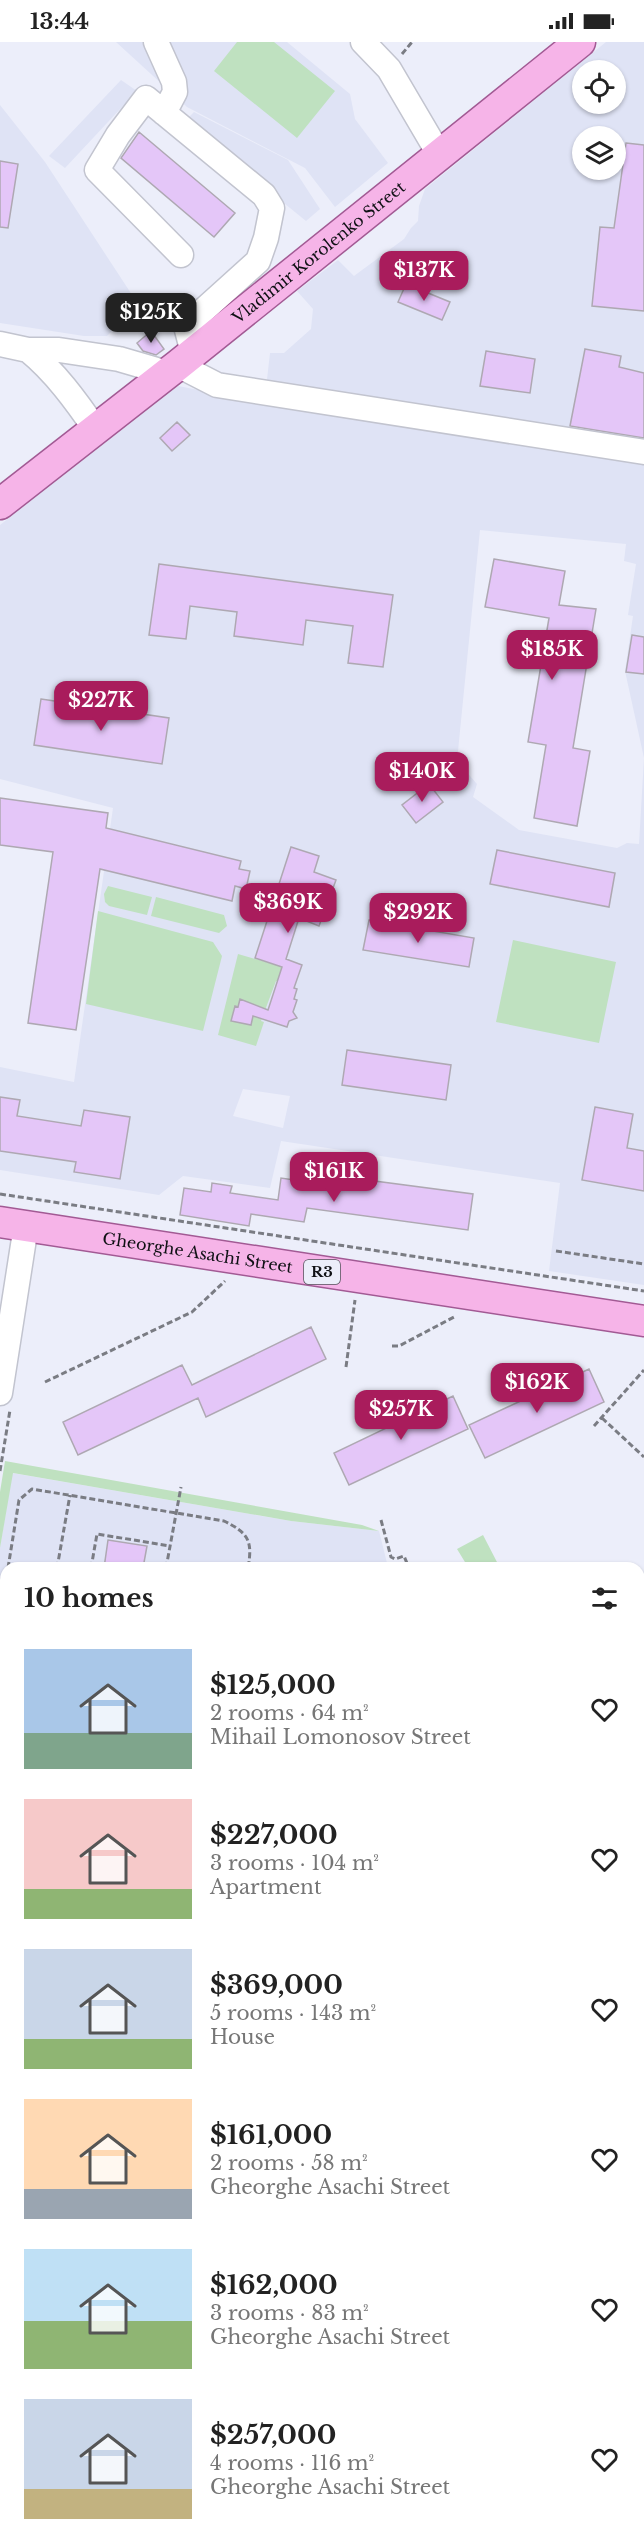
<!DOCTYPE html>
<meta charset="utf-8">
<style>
:root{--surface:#fff;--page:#f6f6f6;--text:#222;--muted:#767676;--accent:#a91c5c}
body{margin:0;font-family:"Libre Baskerville",serif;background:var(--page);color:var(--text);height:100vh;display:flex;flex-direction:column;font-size:22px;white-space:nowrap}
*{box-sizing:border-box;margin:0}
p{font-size:20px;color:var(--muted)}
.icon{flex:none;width:33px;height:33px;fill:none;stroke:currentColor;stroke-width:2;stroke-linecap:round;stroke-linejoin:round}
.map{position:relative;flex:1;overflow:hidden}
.sheet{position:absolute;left:0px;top:1520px;width:645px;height:986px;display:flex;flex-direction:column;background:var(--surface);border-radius:18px 18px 0 0;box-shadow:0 2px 4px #0004}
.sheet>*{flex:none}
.fabs{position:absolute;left:572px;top:18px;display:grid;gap:12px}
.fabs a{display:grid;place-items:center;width:54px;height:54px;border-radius:50%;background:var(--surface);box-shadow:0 2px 4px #0004;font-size:30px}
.price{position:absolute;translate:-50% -51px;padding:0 14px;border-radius:12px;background:var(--accent);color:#fff;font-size:20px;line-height:39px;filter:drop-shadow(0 2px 3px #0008)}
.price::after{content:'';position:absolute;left:50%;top:36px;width:18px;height:14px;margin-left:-9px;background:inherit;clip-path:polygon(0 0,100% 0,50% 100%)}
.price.selected{background:#222;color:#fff}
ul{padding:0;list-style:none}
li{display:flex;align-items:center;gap:18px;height:150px;padding:0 24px}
li span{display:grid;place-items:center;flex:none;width:168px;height:120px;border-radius:0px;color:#555}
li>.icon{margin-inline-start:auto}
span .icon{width:72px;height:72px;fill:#fffc;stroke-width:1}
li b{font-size:26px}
h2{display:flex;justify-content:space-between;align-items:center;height:72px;padding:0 24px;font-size:26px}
.status{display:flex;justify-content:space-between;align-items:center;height:42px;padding:0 30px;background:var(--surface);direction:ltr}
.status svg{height:16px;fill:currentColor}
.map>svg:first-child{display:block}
.built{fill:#dfe3f5;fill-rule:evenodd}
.green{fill:#bfe1c0}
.forest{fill:#99d19c}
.building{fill:#e4c6f8;stroke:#aea8b2;stroke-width:1.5}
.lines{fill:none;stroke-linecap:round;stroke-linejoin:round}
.minor-casing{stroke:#c2c4cf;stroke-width:27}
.major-casing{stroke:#a25a94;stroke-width:33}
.path{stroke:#7a7c83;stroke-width:3;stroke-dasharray:6 3;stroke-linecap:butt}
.minor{stroke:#fff;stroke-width:24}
.major{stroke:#f6b4e8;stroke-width:30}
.labels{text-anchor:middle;stroke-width:4.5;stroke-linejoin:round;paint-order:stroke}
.shield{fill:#eceefa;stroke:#52535a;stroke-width:1.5}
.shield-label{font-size:15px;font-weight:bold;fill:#101115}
.street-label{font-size:16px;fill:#101115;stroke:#eceefa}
</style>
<div class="status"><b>13:44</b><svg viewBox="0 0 49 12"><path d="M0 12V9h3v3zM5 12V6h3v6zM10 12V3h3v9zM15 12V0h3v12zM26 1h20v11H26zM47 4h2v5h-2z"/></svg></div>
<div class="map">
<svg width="644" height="2504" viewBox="0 0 644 2504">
<rect width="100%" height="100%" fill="#eceefa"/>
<path class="built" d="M116,0H287L350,52L355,77L388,121L335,165L305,126L187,65Z
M606,0H644V716L625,629L633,574L628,573L636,522L624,519L626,502L480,488L457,719L477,742L473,755L519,788L617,806L627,801L639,802L644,716V1243L549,1229L560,1141L281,1099L270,1146L183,1134L159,1153L0,1128V1025L74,1040L113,766L0,737V483L178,344L204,349L242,341L253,336L252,343L266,346L270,311H284L311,287L313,267L297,249L338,218L354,234L404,197L411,186L418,179L419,164L425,147ZM582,28H615V62H582ZM582,94H615V128H582ZM243,1047L290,1054L283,1086L233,1074Z
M121,38L137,49L65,126L49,114Z
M0,63L45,120L138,262L107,294H84L0,281Z
M194,70L288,118L320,167L306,179L184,80Z
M12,1431L291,1479L379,1489L387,1521L393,1525L6,1526V1908L0,1912V1506Z
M639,1928L644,1932V2069L639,2075Z"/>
<path class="green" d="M237,0H274L335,49L297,96L214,29Z
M108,844L152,855L147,873L109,864L105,860L104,852Z
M156,855L224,873L227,884L219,891L151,874Z
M98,869L213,900L222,914L203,989L86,962Z
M513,898L616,920L599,1001L496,980Z
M238,912L283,925L280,939H276L261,979L264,980L256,1004L218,993Z
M5,1419L362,1483L379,1489L291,1479L13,1431L0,1506V1450Z
M483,1493L498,1522L491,1525H468L457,1507Z
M6,2178V2292L0,2286V2185Z
M6,2459V2499H80L79,2504H0V2465Z"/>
<path class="forest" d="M180,2499H377L373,2504H186Z"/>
<path class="building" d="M139,90L235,171L214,195L121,116Z
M626,101L644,103V269L592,264L600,185L614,186Z
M0,119L18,122L8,186L0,185Z
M406,242L450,260L442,278L398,260Z
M151,289L164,307L156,313L143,309L137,301Z
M585,307L621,314L619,325L644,331V396L570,384Z
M486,309L535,317L530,351L480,344Z
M177,380L190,393L172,409L160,396Z
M494,517L565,529L559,563L596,567L573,706L590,709L577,784L534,776L546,703L528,700L549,576L485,565Z
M159,522L393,553L383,625L348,621L353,584L306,578L303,603L234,594L237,570L190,564L186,597L149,593Z
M632,593L644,595V632L626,630Z
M41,657L169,676L162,722L34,703Z
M429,742L443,760L416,781L402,763Z
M0,756L108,771L106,786L241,819L239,827L250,829L246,847L235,844L232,859L100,827L76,988L28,981L53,810L0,803Z
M291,805L319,814L314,830L336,838L319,884L299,876L286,917L302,923L294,946L297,947L294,957L297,958L293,970L297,976L289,979L287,985L253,974L251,983L231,979L235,964L238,965L240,957L268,968L282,925L255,916Z
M497,808L615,831L609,865L490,842Z
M369,878L474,896L469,925L363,908Z
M347,1008L451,1023L446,1058L342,1043Z
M0,1055L20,1058L17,1074L81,1084L84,1068L130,1075L120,1137L74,1130L76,1120L0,1109Z
M595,1065L633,1072L627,1106L644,1109V1149L582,1138Z
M329,1133L473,1152L468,1188L307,1166L304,1180L251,1172L249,1184L180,1173L184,1146L211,1150L212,1141L232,1144L230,1151L278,1158L281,1136L328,1143Z
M311,1285L326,1317L206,1375L198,1356L78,1413L63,1380L182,1323L192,1343Z
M589,1327L604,1360L485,1416L469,1383Z
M453,1354L468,1387L349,1443L334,1411Z
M108,1498L147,1504L143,1526H104Z"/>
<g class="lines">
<defs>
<path id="minor" d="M156,0L174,40L175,50L164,71
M363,0L389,27L439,112
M181,213L97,128L118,93L146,56L264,153L272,166L266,196L258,219L186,284L193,311
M0,302L28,308H59L119,317L167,331
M28,308C55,330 76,359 96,388
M178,323L217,343L644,410
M0,1351L26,1184
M0,2172L6,2164
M639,2323L644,2317
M492,2504L496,2499"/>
<g id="major">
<path id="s1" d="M0,462L178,323L580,0"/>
<path id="s2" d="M0,1180L644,1279"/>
<path d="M639,2195L644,2188"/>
<path d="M405,2504L409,2499"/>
</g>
</defs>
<use href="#minor" class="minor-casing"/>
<use href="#major" class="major-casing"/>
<path class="path" d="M402,12L412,0
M0,1152L644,1249
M556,1209L644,1222
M392,1304H399L454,1275
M346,1325L355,1258
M45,1340L192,1270L225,1239
M602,1376L644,1415
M594,1384L644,1328
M0,1429L10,1368
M381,1478L391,1515L395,1517L404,1514L409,1526
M8,1526L19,1458L32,1447L224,1479C248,1491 253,1498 248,1526
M43,1526H46
M57,1526L70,1453
M91,1526L97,1492L170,1504
M166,1526L181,1445
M0,1574L6,1538
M639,1751L644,1753
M0,1878L6,1884
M0,1930L6,1939
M639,2142L644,2135
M639,2246L644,2240
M0,2255L6,2260
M639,2283L644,2285
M148,2499L144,2501L148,2504
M186,2499L192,2504
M290,2499L291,2504
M317,2499L323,2504
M344,2499L351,2504
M133,2504L137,2499
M357,2504L361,2499"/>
<use href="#minor" class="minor"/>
<use href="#major" class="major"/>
</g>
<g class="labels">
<rect class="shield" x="304" y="1218" width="36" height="24" rx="4.5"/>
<g class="shield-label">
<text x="322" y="1235">R3</text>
</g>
<g class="street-label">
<text dy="6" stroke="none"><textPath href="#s1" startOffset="406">Vladimir Korolenko Street</textPath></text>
<text dy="6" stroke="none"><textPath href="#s2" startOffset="200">Gheorghe Asachi Street</textPath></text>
</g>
</g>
</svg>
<div class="fabs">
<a><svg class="icon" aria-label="locate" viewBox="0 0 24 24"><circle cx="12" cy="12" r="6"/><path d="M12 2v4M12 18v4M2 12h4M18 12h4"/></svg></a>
<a><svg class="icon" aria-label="layers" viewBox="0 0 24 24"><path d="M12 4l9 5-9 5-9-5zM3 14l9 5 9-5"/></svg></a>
</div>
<b class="price" style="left:424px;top:260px">$137K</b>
<b class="price selected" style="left:151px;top:302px">$125K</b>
<b class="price" style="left:552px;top:639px">$185K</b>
<b class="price" style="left:101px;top:690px">$227K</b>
<b class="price" style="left:422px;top:761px">$140K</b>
<b class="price" style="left:288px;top:892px">$369K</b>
<b class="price" style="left:418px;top:902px">$292K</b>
<b class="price" style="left:334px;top:1161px">$161K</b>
<b class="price" style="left:537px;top:1372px">$162K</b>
<b class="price" style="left:401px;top:1399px">$257K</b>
<section class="sheet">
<h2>10 homes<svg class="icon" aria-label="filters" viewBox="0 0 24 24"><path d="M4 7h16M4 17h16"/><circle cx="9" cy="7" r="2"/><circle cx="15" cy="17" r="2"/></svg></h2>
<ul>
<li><span style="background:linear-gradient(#a9c7e8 70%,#7fa58c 0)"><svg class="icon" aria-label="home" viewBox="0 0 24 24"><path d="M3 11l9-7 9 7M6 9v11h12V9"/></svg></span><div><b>$125,000</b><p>2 rooms · 64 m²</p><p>Mihail Lomonosov Street</p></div><svg class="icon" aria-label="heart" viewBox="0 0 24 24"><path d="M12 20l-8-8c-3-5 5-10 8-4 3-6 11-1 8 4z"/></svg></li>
<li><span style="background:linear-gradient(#f6c9c9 75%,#8fb573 0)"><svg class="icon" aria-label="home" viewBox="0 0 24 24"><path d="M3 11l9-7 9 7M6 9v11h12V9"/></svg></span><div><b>$227,000</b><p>3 rooms · 104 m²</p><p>Apartment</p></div><svg class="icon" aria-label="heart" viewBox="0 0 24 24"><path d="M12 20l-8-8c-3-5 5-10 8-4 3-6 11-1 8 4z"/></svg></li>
<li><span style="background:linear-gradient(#c9d6e8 75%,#8fb573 0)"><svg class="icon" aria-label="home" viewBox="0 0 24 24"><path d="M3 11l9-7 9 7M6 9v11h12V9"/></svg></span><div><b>$369,000</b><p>5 rooms · 143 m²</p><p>House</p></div><svg class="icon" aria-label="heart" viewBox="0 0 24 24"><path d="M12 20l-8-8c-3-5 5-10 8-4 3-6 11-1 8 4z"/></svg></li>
<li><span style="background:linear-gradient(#ffd9b3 75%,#9aa5b1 0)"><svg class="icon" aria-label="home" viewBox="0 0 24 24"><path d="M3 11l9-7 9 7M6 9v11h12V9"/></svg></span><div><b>$161,000</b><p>2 rooms · 58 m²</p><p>Gheorghe Asachi Street</p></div><svg class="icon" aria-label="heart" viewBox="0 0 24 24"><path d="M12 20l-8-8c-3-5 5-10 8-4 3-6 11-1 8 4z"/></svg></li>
<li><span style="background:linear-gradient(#bfe0f5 60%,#8fb573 0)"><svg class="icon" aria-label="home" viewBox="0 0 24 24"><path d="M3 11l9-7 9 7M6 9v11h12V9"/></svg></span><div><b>$162,000</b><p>3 rooms · 83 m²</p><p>Gheorghe Asachi Street</p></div><svg class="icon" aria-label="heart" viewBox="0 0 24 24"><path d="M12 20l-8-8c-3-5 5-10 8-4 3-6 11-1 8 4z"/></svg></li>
<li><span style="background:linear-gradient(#c9d6e8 75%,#c2b280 0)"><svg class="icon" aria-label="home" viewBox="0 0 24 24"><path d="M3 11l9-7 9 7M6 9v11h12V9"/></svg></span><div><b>$257,000</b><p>4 rooms · 116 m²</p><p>Gheorghe Asachi Street</p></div><svg class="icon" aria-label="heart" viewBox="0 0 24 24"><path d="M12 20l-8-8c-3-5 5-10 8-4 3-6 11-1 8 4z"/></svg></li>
</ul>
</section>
</div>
